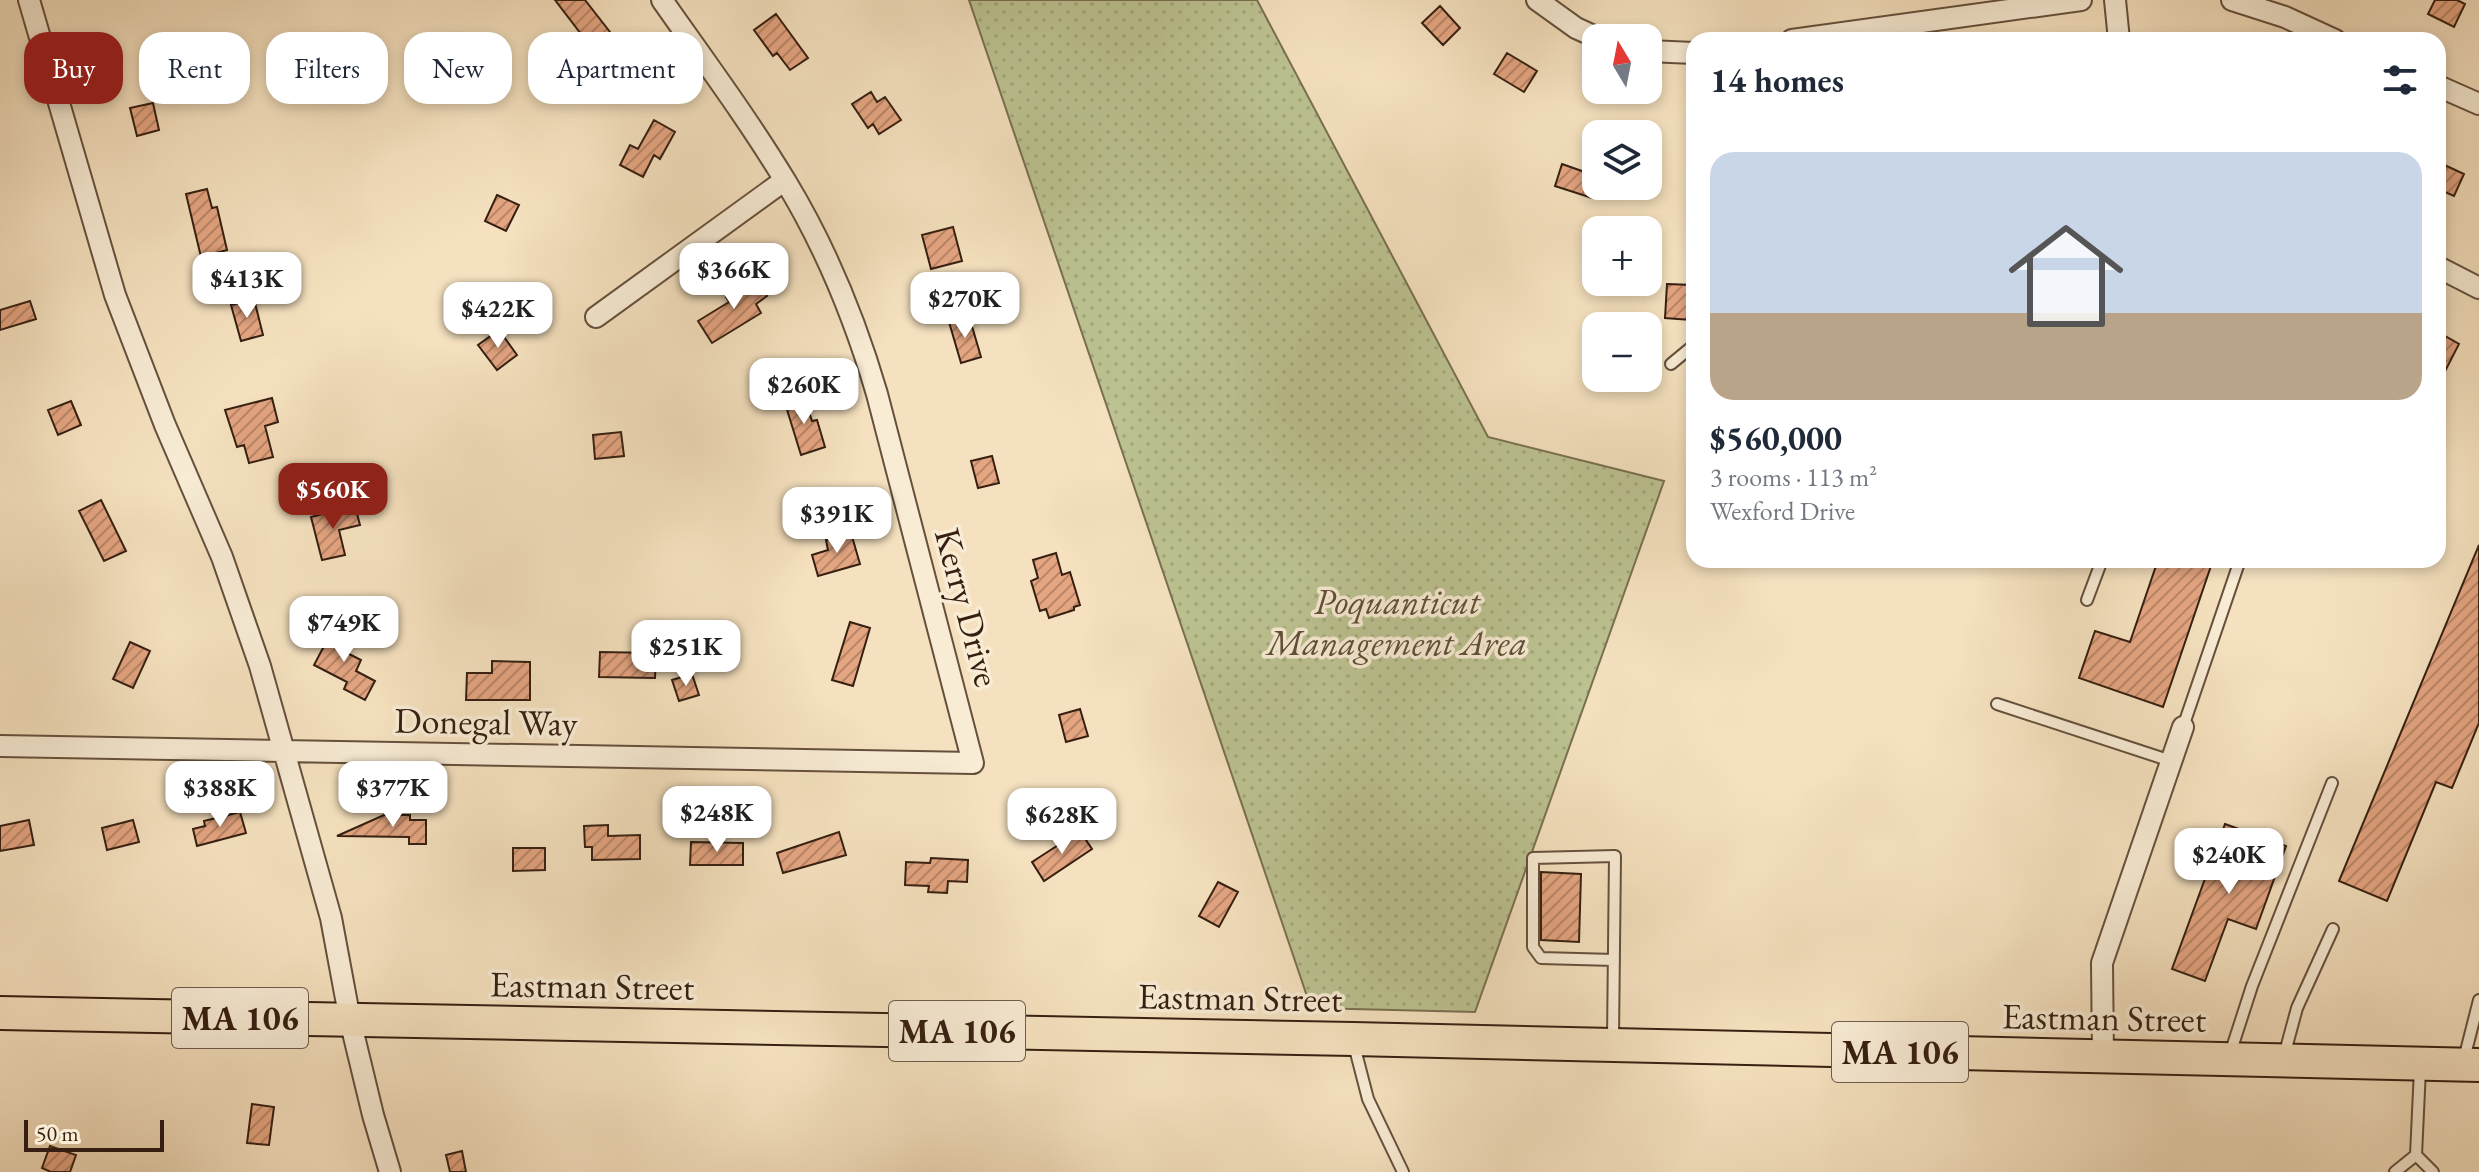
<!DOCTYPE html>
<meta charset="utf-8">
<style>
:root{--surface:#fff;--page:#f6f6f7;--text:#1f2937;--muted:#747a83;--line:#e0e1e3;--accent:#8f2418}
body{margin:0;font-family:"EB Garamond",serif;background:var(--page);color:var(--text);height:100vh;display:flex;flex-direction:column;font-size:30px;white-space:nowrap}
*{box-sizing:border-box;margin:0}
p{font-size:26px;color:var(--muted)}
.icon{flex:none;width:44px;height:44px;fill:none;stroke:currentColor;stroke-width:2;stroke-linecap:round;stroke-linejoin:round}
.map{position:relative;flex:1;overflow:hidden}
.details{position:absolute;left:1686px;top:32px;width:760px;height:536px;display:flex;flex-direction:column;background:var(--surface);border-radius:24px;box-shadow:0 4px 12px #0003}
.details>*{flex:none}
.hud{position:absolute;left:24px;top:32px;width:760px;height:72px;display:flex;gap:16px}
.needle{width:52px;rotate:350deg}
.controls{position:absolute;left:1582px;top:24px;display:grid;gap:16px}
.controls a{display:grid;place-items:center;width:80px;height:80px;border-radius:16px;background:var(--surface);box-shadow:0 4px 12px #0003;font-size:40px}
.scale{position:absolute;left:24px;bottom:20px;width:140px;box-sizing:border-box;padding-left:8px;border:4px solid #361f11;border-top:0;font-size:22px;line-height:28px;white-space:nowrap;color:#361f11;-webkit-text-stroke:6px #f8ecd5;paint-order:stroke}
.price{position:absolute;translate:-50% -68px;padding:0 18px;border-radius:16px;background:#fff;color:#222;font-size:26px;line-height:52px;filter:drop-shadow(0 2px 4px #0008)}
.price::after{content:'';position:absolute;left:50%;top:48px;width:24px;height:18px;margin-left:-12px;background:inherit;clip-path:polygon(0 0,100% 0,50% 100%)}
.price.active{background:var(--accent);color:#fff}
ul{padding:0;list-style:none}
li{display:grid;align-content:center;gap:16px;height:424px;padding:0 24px}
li+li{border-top:2px solid var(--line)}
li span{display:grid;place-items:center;height:248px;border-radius:24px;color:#555}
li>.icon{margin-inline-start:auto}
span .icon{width:144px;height:144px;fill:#fffc;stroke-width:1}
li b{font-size:34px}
h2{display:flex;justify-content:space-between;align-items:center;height:96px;padding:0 24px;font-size:34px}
.chip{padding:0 28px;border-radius:24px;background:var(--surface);box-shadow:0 4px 12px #0003;font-size:28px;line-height:72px}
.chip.active{background:var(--accent);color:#fff}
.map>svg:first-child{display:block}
.grass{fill:url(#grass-dots);stroke:#797051;stroke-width:2}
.building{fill:url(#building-hatch);stroke:#361f11;stroke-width:2}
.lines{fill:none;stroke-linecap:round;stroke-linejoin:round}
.service-casing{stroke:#66503c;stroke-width:14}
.minor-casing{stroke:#66503c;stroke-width:24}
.primary-casing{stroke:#361f11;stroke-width:36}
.service{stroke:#f8ecd5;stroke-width:10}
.minor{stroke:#f8ecd5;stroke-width:20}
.primary{stroke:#f5e1bf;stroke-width:32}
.labels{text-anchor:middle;stroke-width:7;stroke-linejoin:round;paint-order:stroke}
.shield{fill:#f8ecd5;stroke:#705c4c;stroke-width:2}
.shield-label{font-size:34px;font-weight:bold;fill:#361f11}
.park-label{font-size:36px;font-style:italic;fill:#5e5037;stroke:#f8ecd5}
.street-label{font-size:36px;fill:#361f11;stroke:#f8ecd5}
</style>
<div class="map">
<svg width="2479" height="1172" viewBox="0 0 2479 1172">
<defs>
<pattern id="grass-dots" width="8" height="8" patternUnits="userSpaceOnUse" patternTransform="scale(2)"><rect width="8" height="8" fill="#bcc291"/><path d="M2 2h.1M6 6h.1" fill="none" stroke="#a2a67c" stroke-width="1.8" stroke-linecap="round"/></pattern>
<pattern id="building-hatch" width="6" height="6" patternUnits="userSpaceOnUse" patternTransform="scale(2)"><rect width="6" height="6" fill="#e4a581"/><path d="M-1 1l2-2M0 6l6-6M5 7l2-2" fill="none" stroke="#ba8668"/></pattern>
</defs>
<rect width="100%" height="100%" fill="#f5e1bf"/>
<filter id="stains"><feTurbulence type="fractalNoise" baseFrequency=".0025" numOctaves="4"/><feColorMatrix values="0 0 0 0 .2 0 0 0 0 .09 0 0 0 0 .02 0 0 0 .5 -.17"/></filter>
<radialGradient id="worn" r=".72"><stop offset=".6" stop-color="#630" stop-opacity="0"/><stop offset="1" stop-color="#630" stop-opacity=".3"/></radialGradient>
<path class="grass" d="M969,0H1257L1488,437L1664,481L1475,1012L1311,1008Z"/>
<path class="building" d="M555,0H585L610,32L591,47Z
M2435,0H2457L2465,4L2454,27L2428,14Z
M1440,6L1460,28L1443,45L1422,23Z
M776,14L808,58L790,70L777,53L773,56L754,30Z
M1507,53L1537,71L1524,92L1494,74Z
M871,92L877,102L885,97L901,120L879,134L873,124L868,128L852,104Z
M153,103L159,130L137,136L130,108Z
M654,120L675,132L660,159L654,155L643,177L620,165L630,145L638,149Z
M2438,162L2464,174L2454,196L2438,189Z
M1562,164L1596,176L1592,198L1555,186Z
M207,189L212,208L217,207L227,250L201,257L186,194Z
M497,195L519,205L506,231L485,221Z
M953,227L962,261L931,269L922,235Z
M756,278L767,296L756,304L761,313L712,343L698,321L729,302L726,297Z
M1667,284L1693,285L1691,320L1665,318Z
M254,299L263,335L241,341L231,305Z
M30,301L36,319L0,330V310Z
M969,316L981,357L961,363L949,322Z
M499,330L517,355L497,370L478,345Z
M2438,332L2459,344L2438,385Z
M803,394L812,421L817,420L825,447L801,455L784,400Z
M272,398L278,422L265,426L273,457L249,463L244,445L237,447L225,410Z
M71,401L81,425L58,435L48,410Z
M621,432L624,456L595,459L593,435Z
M992,456L999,483L978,488L971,461Z
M101,500L126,551L104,561L79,511Z
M355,506L360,525L339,530L345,555L322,560L311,517Z
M851,533L860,564L818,576L812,555L828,550L826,540Z
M2479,545V723L2452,788L2436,782L2387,901L2339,881Z
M1056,553L1062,575L1070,572L1080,605L1074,607V610L1049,618L1046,609L1040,611L1031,581L1038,578L1033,560Z
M2158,560H2213L2163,707L2079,678L2095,631L2130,642Z
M850,622L870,628L853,686L832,680Z
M334,627L355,638L347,653L361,660L356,671L375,681L365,700L344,689L347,682L314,665Z
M130,642L150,651L133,688L113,679Z
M600,652L656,653L655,678L599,677Z
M492,661L530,662V700H466L467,673H492Z
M692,674L699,695L679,701L672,680Z
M1080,709L1088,736L1066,742L1059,715Z
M240,812L246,833L197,846L193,829L205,826L204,821Z
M384,815H410V820H426V844H409V837L337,836Z
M29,820L34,845L0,851V826Z
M133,820L139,842L107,850L102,828Z
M2225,824L2286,846L2256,929L2228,919L2205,981L2172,969Z
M608,825V836L640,835V859L592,860V847H585L584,826Z
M1080,831L1092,849L1044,881L1032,862Z
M839,832L846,855L783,873L777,853Z
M691,842L743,843V865H690Z
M513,848H545V870L513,871Z
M931,858L968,860L967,882L948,881L947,893L928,892L929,886L905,885L906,862L930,863Z
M1541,872L1581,874L1579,942L1541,940Z
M1218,882L1238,892L1219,927L1199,916Z
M252,1104L274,1107L269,1145L247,1143Z
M50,1146L76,1155L70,1172H51L42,1168Z
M462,1151L466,1172H450L446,1155Z"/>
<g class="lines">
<defs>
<path id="service" d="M1671,364L1694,345
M2087,600L2102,560
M1997,704L2171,761
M2183,727L2240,560
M1613,1039L1615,856L1533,858V947L1541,958L1614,960
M1354,1045L1368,1099L1403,1172
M2230,1054L2252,986L2332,783
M2284,1056L2297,1008L2333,929
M2464,1059L2479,1000
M2420,1069L2416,1155L2433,1172
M2395,1172L2416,1155"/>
<path id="minor" d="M29,0L115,295L165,425L222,557L260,666L331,918L350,1020L373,1115L390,1172
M1537,0L1576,28L1598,38
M2115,0L2119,40
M2232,0L2285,17L2335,40
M1792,40L2081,0
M1648,51L1694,53
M2438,86L2479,104
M2438,267L2479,288
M596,317L785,180
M0,746L973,763L877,394C855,319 826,248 786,182C748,119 704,60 662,0
M2103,1057L2102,963L2183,727"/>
<path id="primary" d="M0,1013L1353,1039L2479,1065"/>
</defs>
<use href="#service" class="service-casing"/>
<use href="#minor" class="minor-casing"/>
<use href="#primary" class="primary-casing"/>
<use href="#service" class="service"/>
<use href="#minor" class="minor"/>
<use href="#primary" class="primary"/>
</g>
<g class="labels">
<g class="shield">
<rect x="172" y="988" width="136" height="60" rx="6"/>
<rect x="889" y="1001" width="136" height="60" rx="6"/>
<rect x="1832" y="1022" width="136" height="60" rx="6"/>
</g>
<g class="shield-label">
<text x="240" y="1030">MA 106</text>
<text x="957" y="1043">MA 106</text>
<text x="1900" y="1064">MA 106</text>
</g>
<g class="park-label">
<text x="1397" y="614">Poquanticut<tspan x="1397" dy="41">Management Area</tspan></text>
</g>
<g class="street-label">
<text transform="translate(968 607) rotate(75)" y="13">Kerry Drive</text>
<text transform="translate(486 721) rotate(1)" y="13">Donegal Way</text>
<text transform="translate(592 985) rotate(1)" y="13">Eastman Street</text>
<text transform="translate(1240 997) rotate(1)" y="13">Eastman Street</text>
<text transform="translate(2104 1017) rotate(1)" y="13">Eastman Street</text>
</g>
</g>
<rect width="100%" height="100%" filter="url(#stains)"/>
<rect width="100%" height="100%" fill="url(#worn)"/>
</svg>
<div class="controls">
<a><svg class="needle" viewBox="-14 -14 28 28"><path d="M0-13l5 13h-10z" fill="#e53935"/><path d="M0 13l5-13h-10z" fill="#747a83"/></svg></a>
<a><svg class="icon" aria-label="layers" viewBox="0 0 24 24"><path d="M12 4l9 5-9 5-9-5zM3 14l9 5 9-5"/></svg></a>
<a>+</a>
<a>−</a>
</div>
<div class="scale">50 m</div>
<b class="price" style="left:734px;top:311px">$366K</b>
<b class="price" style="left:247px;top:320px">$413K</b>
<b class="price" style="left:965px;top:340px">$270K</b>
<b class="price" style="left:498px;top:350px">$422K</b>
<b class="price" style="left:804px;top:426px">$260K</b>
<b class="price active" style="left:333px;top:531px">$560K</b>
<b class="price" style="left:837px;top:555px">$391K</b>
<b class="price" style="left:344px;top:664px">$749K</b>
<b class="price" style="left:686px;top:688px">$251K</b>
<b class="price" style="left:220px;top:829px">$388K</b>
<b class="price" style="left:393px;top:829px">$377K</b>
<b class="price" style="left:717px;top:854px">$248K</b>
<b class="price" style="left:1062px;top:856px">$628K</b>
<b class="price" style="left:2229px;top:896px">$240K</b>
<div class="hud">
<a class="chip active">Buy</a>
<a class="chip">Rent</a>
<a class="chip">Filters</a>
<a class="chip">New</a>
<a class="chip">Apartment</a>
</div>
<section class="details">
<h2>14 homes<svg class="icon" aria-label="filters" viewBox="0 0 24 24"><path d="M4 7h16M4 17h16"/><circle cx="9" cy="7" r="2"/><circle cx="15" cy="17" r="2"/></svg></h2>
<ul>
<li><span style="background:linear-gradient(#c9d6e8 65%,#b9a48a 0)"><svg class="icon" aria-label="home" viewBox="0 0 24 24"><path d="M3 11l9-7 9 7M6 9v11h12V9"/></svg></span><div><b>$560,000</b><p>3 rooms · 113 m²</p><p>Wexford Drive</p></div></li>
</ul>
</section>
</div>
